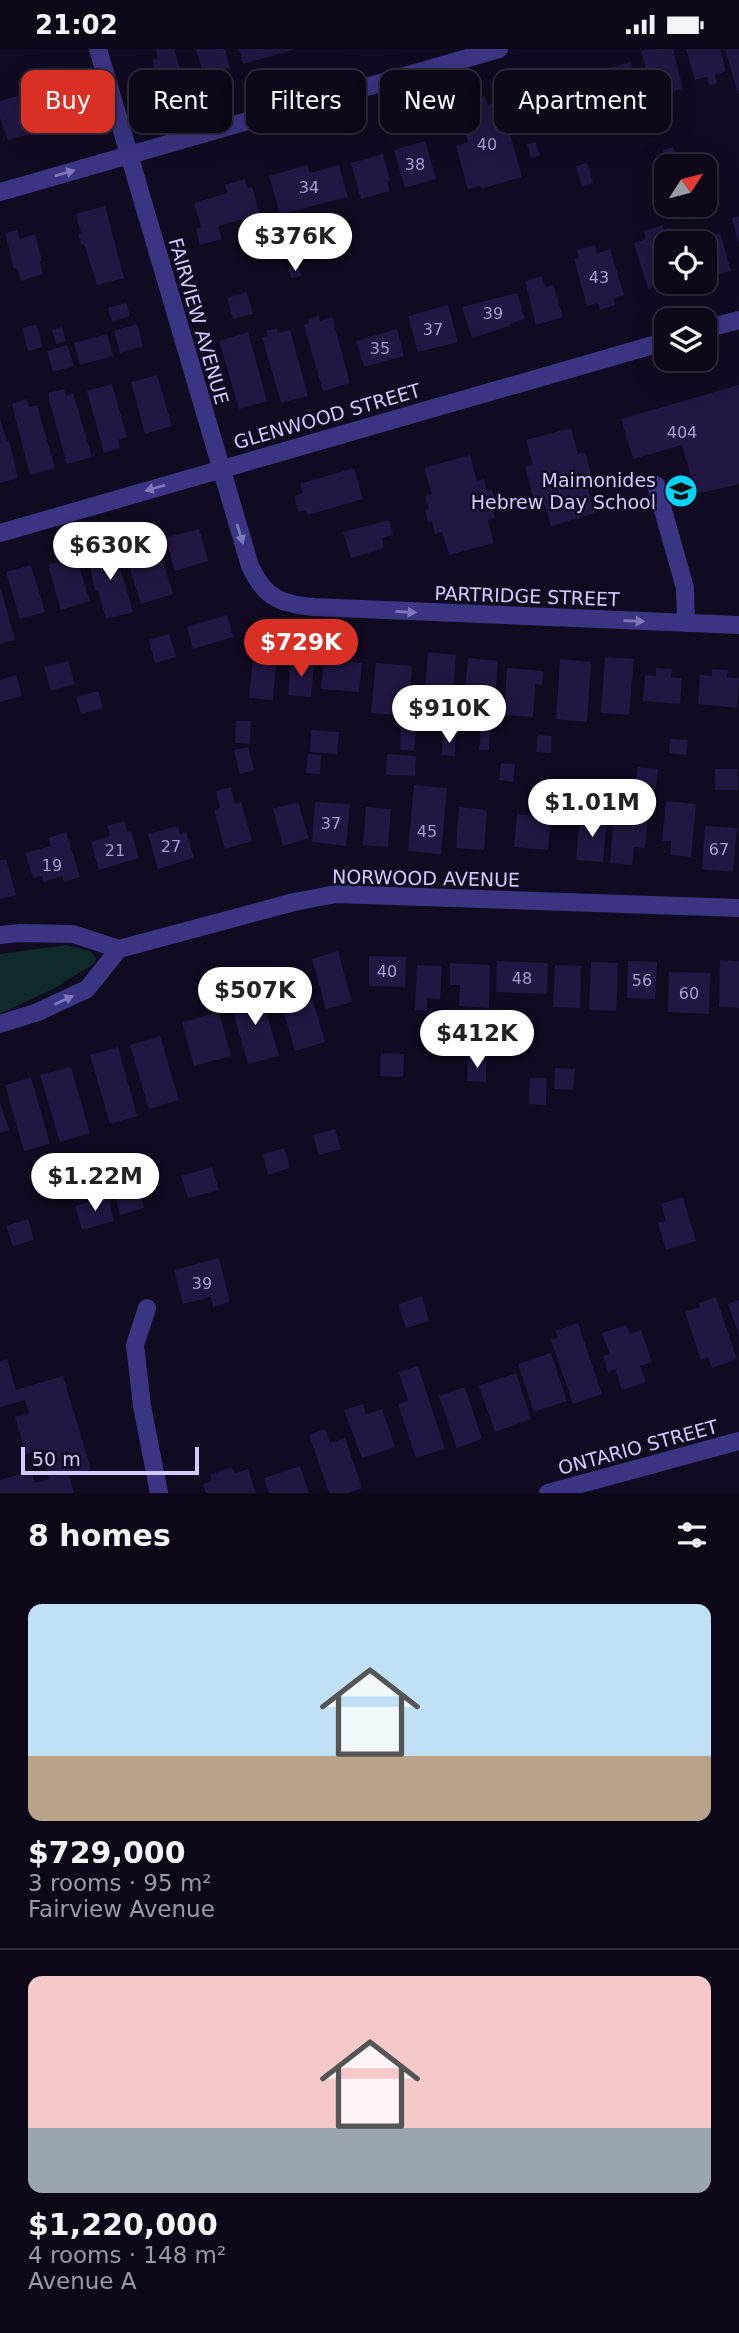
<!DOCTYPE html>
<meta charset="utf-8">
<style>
:root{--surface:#0c0818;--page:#1a1625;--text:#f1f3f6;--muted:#9a9aa2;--line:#2c2937;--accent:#d93025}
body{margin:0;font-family:"DejaVu Sans",sans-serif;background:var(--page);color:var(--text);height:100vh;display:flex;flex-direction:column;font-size:26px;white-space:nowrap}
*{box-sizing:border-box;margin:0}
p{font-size:23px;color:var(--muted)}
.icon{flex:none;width:38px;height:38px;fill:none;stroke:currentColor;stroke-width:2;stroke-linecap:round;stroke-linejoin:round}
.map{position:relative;height:1444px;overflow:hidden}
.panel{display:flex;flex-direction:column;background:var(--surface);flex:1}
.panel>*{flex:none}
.guide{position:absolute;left:21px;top:21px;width:698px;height:63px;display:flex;gap:14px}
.needle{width:46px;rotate:54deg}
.tools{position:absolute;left:654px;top:105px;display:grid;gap:14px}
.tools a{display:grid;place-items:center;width:63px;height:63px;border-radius:14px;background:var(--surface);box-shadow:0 7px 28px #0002,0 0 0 2px var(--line);font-size:35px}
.scale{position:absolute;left:21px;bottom:18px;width:178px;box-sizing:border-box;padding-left:7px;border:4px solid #d2caff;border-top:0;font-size:19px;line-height:24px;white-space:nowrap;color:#d2caff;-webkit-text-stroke:5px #100b20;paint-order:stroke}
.price{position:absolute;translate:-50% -60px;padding:0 16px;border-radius:24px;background:#fff;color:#222;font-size:23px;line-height:46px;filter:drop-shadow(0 2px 4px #0008)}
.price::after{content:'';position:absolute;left:50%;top:42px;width:21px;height:16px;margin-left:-10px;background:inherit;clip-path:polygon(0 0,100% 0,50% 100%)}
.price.current{background:var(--accent);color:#fff}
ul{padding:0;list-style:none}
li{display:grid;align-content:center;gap:14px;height:371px;padding:0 28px}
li+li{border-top:2px solid var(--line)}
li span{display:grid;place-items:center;height:217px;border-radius:14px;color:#555}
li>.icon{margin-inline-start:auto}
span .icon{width:126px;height:126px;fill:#fffc;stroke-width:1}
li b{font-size:30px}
h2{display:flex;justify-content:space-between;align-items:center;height:84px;padding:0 28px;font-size:30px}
.tag{padding:0 24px;border-radius:14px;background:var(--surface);box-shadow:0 7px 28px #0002,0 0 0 2px var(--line);font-size:24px;line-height:63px}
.tag.current{background:var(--accent);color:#fff}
.status{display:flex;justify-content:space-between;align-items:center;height:49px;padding:0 35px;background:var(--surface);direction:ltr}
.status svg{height:19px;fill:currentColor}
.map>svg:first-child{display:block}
.green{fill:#0e2a2a}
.building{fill:#211742}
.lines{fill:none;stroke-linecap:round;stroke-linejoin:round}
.minor{stroke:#3a3482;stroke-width:18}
.oneway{fill:#7e78ba}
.labels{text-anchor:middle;stroke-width:5;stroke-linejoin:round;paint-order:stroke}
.number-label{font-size:16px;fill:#a69dd0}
.street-label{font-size:19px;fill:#d2caff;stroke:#100b20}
.poi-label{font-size:19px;fill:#d2caff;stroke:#100b20;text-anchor:end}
</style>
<div class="status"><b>21:02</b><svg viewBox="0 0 49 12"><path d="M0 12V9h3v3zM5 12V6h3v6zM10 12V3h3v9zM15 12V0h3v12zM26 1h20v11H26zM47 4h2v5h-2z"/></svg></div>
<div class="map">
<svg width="739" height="1444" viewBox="0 0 739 1444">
<rect width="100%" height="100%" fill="#100b20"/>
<path class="green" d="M66,896L90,902L96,909L95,914L55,939L0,965V905Z"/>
<path class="building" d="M156,0H174L184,33L161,40L152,11L158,9Z
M196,0H225L230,19L215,23L216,27L210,29L209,25L204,26Z
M239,0H293V1L243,15Z
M647,0H673L683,40L670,43L668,37L652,41L641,2Z
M686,0H720L726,22L715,26L717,34L709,36L707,28L695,31Z
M725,0H739V45H738Z
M631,13L639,49L630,52L631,55L615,59L602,21Z
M578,19L580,28L589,26L600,66L572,73L562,33H564L562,23Z
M54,29L56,36L65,33L76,71L48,79L35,34Z
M546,29L558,71L543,75L544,81L533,83L519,36Z
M25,45L34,84L8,91L0,69V52Z
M485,47L488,56L501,52L522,128L481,140L480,137L468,140L456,97L468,93L459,64L472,60L469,52Z
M425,92L436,130L405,139L394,101Z
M536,93L540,106L531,109L527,95Z
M673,98L679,115L667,117L663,101Z
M383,105L390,131L387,132L390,142L361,150L351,114Z
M587,114L593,134L582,138L576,117Z
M307,116L310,124L339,116L348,148L280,165L269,127Z
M245,130L247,139L252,138L260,165L218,177L222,190L200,196L196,180L201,178L194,154L228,144L225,136Z
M105,157L124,229L97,236L84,195L81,196L78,185L81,184L76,165Z
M739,167V192L738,193L732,169Z
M663,176L665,184L670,183L673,194H667V233H673L675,240L660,244L658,237L648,240L634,194L646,190L644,182Z
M17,181L20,190L35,185L42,212H40L43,225L21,232L17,219L14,220L5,184Z
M720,184L731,222L705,229V194H696V191Z
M595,196L597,204L610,200L624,246L613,250L615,256L600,261L598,254L587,257L574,210L579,209L577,201Z
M299,218L301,227L291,229L289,220Z
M542,227L545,238L553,236L563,268L536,276L525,232Z
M247,243L253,265L233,270L227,249Z
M517,244L525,270L510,275V277L472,289L462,258Z
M126,254L130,267L112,273L108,259Z
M448,256L458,293L418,303L408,267Z
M319,267L320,272L332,268L350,334L323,342L304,276L309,274L308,270Z
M36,275L43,298L28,302L22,279Z
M137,275L143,297L120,304L114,282Z
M62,278L66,292L56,295L52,281Z
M277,279L278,284L290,281L308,347L281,354L262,288L268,287L266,282Z
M397,280L404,307L364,318L356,292Z
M248,283L267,352L239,360L219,292Z
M107,285L113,307L80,316L74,294Z
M67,296L74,317L53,323L47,302Z
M157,326L172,377L145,385L131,333Z
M112,335L127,388L118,391L120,399L104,404L87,342Z
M739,336V435L696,445L682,396L633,410L621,370Z
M64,340L66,347L73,344L92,408L67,415L49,351V344Z
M27,350L29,358L37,356L55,419L30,426L12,355Z
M0,370L7,392L9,391L18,429L0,434Z
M571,379L578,405L585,403L595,439L588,441L595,464L551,477L545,456L536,458L525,418L533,416L526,391Z
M470,406L477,432L484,430L487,442L492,441L496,454L491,456L495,469L488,471L494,494L449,506L442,483L435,485L432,472L428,473L425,461L429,459L425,447L432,445L424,419Z
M354,419L363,450L308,466L306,461L299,463L294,447L303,444L300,435Z
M389,471L393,486L382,489L384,499L351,509L343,483Z
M199,480L208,512L175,522L165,489Z
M113,494L133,563L106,570L98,541L95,542L87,505L103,501L102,497Z
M157,494L173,545L141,555L125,504Z
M76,508L90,552L61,561L48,516Z
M31,516L45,563L20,570L6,523Z
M1,540L15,591L0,595V541Z
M227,566L233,588L193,600L187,578Z
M169,585L176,608L155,614L149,591Z
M428,603L456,606L451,667L423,664Z
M605,608L634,610L629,666L601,664Z
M468,609L498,612L493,675L462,673Z
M253,610L276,612L273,651L249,649Z
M560,610L591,613L587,673L556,670Z
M324,611L362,614L359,643L321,640Z
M68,612L75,635L51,642L44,618Z
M291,612L314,614L311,648L288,646Z
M376,614L412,617L408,667L371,664Z
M507,619L543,622L542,636L535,635L533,668L504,666Z
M656,619L672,620L671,628L682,629L680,655L643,652L645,626L656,627Z
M712,620L728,621L727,628L739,629L737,659L698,655L700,626L712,627Z
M16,626L22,647L0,653V631Z
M98,642L103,659L81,665L76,648Z
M236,672H251L250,695L235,694Z
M401,678L416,679L414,702L400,701Z
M311,681L339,683L337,705L310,703Z
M481,681L490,682L489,701H479Z
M443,686L456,687L455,707L442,706Z
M538,686L552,687L551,704L536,703Z
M670,690L688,691L686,706L669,704Z
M248,698L254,721L240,725L234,701Z
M308,705L321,706L320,725L306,724Z
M387,705L416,707L415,727L386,726Z
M501,714L515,715L513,733L499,731Z
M638,718L658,720L656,737L636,735Z
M715,720H738V741H715Z
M414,736L447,739L441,805L408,802Z
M231,738L235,755L241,753L252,792L225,800L214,761L220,759L216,742Z
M615,752L649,755L645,799L634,798L632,816L610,814Z
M666,752L696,755L691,808L670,806L671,792H662Z
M298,753L309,789L283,797L273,760Z
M315,753L350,755L346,797L312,793Z
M366,758L391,760L388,798L363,796Z
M459,758L487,761L484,801L456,799Z
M517,765L551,768L548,801L514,798Z
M580,768L607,770L603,813L576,811Z
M124,772L127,783L131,782L139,809L99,821L91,793L110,787L107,777Z
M178,777L180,785L186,783L194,809L158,820L148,785Z
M705,777L737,779L733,823L702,820Z
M66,783L80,828L64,833L62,827L44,833L42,827L33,829L25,804L51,797L48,789Z
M6,810L16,846L0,850V811Z
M338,902L352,953L326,960L312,910Z
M369,907L406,908L405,938L369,937Z
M720,911L739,912V959L719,958Z
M497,912L548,914L547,945L496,943Z
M628,912L657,913L655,950L627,949Z
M591,913L618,914L616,962L589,961Z
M450,914L490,916L489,959L459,957L460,936H450Z
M417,916L442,917L440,950L427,949V962L415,961Z
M555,916L581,917L580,959L553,958Z
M669,923L710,924L709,965L668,963Z
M305,924L325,993L295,1002L275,933Z
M259,938L279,1007L248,1015L232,959L242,956L238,944Z
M219,963L231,1007L194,1017L182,973Z
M160,987L179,1051L149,1060L130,996Z
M118,998L137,1067L110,1075L90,1006Z
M381,1004L404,1005L403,1028L380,1027Z
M468,1010H486V1033L467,1032Z
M71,1018L90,1084L60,1093L40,1026Z
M555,1019L575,1020L573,1041L554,1040Z
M31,1028L50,1095L24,1102L5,1036Z
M530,1029H547L546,1056L529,1055Z
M0,1053L9,1081L0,1084Z
M335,1080L341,1100L319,1106L313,1086Z
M284,1099L290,1119L268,1126L263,1105Z
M212,1118L219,1141L188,1149L181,1127Z
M139,1139L144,1159L120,1166L115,1146Z
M108,1148L114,1172L82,1181L75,1157Z
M683,1148L696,1192L666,1201L658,1174L666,1172L661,1155Z
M28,1170L34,1191L13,1197L6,1177Z
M219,1209L230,1253L213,1258L211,1248L183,1255L174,1221Z
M422,1247L429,1272L406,1279L398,1255Z
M716,1248L737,1310L712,1319L708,1308L701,1311L685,1263L700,1258L699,1254Z
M739,1251V1287L728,1255Z
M578,1274L602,1345L573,1355L551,1291L558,1289L555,1282Z
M626,1276L630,1285L641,1281L652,1313L640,1317L646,1333L622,1341L615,1320L608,1323L603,1307L610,1305L602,1284Z
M551,1304L567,1352L534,1363L518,1315Z
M7,1310L16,1341L63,1327L91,1421L69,1427L74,1444H0V1431L31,1422L35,1434L49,1430L40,1401L26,1405L15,1368L29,1364L25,1351L0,1358V1312Z
M418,1317L445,1400L416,1409L398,1355L408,1352L399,1323Z
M516,1324L531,1370L495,1383L479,1337Z
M465,1338L482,1390L457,1399L439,1347Z
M363,1355L366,1365L382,1360L395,1398L362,1409L344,1361Z
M325,1380L330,1394L345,1389L362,1439L348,1444H329L309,1386Z
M300,1417L309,1444H269L264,1429Z
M232,1418L235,1424L248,1420L256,1444H206L203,1435L212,1432L210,1426Z"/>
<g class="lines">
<path class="minor" d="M98,0L250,517C265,549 280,555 314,558L739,576
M0,143L499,0
M705,280L739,271
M656,436L685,539L686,574
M0,484L667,292
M0,886L20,884L73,885L119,900L294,853L336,845L739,859
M0,975L38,963L87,940L119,900
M147,1259L135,1296L142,1357L159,1444
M548,1444L739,1392"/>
</g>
<defs><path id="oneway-solid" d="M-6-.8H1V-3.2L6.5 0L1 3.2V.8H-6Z" transform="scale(1.75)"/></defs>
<g class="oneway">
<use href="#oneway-solid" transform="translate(65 124) rotate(-16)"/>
<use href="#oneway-solid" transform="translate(155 439) rotate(164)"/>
<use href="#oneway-solid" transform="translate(240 485) rotate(73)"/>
<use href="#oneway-solid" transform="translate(406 563) rotate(3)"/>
<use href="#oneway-solid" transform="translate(634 572) rotate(2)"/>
<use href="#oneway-solid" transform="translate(64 951) rotate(-25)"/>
</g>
<defs>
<symbol id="school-disc" viewBox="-11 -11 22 22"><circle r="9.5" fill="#00d3f5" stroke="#100b20"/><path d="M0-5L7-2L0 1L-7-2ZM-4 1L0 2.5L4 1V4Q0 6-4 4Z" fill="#111"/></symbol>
</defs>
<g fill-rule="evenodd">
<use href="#school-disc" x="662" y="423" width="38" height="38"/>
</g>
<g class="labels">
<g class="number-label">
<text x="487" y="101">40</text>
<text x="415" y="121">38</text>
<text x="309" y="144">34</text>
<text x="599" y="234">43</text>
<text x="493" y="270">39</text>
<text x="433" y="286">37</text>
<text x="380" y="305">35</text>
<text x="682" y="389">404</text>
<text x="331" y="780">37</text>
<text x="427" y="788">45</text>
<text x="171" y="803">27</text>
<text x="719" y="806">67</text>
<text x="115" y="807">21</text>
<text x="52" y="822">19</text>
<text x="387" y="928">40</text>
<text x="522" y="935">48</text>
<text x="642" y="937">56</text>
<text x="689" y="950">60</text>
<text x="202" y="1240">39</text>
</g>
<g class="street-label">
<text transform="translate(199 272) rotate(74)" y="7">FAIRVIEW AVENUE</text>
<text transform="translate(327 367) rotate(-16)" y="7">GLENWOOD STREET</text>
<text transform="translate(527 547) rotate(2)" y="7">PARTRIDGE STREET</text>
<text transform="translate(426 829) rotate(1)" y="7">NORWOOD AVENUE</text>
<text transform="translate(638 1398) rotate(-15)" y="7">ONTARIO STREET</text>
</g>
<g class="poi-label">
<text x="656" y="438">Maimonides<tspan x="656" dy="22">Hebrew Day School</tspan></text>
</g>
</g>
</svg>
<div class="tools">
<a><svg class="needle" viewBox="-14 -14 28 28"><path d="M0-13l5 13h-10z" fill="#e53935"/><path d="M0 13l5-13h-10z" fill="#9a9aa2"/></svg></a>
<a><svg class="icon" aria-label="locate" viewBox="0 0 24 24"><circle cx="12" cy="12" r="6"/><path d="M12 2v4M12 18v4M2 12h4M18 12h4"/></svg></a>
<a><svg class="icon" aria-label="layers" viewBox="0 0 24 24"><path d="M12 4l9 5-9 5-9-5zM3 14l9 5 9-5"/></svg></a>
</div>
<div class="scale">50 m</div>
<b class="price" style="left:295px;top:224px">$376K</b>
<b class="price" style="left:110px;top:533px">$630K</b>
<b class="price current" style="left:301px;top:630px">$729K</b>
<b class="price" style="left:449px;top:696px">$910K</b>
<b class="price" style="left:592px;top:790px">$1.01M</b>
<b class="price" style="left:255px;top:978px">$507K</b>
<b class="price" style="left:477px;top:1021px">$412K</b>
<b class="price" style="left:95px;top:1164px">$1.22M</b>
<div class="guide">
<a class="tag current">Buy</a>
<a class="tag">Rent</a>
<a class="tag">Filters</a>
<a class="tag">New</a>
<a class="tag">Apartment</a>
</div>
</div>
<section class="panel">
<h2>8 homes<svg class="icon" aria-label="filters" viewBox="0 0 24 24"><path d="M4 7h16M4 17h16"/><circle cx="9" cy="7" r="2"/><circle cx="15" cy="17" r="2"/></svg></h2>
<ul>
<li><span style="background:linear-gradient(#bfe0f5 70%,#b9a48a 0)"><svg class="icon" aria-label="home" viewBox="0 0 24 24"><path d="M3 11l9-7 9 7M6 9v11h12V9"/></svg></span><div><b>$729,000</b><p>3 rooms · 95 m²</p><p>Fairview Avenue</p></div></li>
<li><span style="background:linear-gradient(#f6c9c9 70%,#9aa5b1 0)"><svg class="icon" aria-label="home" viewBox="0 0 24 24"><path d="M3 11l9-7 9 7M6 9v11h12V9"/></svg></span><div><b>$1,220,000</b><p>4 rooms · 148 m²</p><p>Avenue A</p></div></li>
</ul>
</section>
